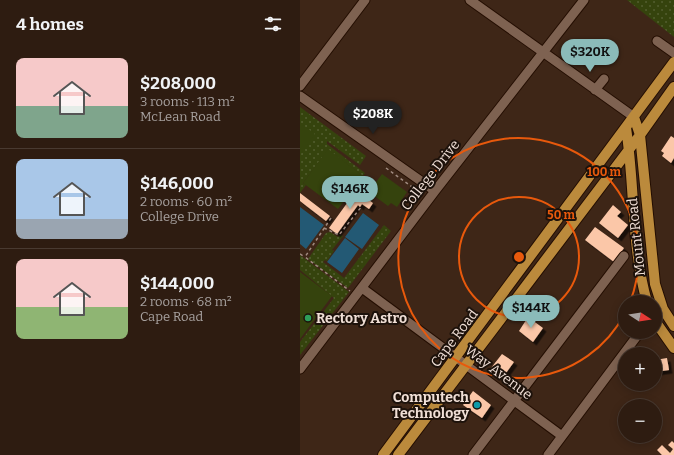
<!DOCTYPE html>
<meta charset="utf-8">
<style>
:root{--surface:#2e1c11;--page:#3a291f;--text:#f1f3f6;--muted:#a7a19f;--line:#493a31;--accent:#8bbbb9}
body{margin:0;font-family:Bitter,serif;background:var(--page);color:var(--text);height:100vh;display:flex;flex-direction:column;font-size:15px;white-space:nowrap}
*{box-sizing:border-box;margin:0}
p{font-size:13px;color:var(--muted)}
.icon{flex:none;width:22px;height:22px;fill:none;stroke:currentColor;stroke-width:2;stroke-linecap:round;stroke-linejoin:round}
.map{position:relative;flex:1;overflow:hidden}
.side{display:flex;flex-direction:column;background:var(--surface);width:300px}
.side>*{flex:none}
.needle{width:26px;rotate:102deg}
.fabs{position:absolute;left:318px;top:295px;display:grid;gap:8px}
.fabs a{display:grid;place-items:center;width:44px;height:44px;border-radius:50%;background:var(--surface);box-shadow:0 2px 10px #0003,0 0 0 1px var(--line);font-size:20px}
.price{position:absolute;translate:-50% -34px;padding:0 9px;border-radius:14px;background:var(--accent);color:#111;font-size:13px;line-height:26px;filter:drop-shadow(0 1px 2px #0008)}
.price::after{content:'';position:absolute;left:50%;top:24px;width:12px;height:9px;margin-left:-6px;background:inherit;clip-path:polygon(0 0,100% 0,50% 100%)}
.price.selected{background:#222;color:#fff}
ul{padding:0;list-style:none}
li{display:flex;align-items:center;gap:12px;height:100px;padding:0 16px}
li+li{border-top:1px solid var(--line)}
li span{display:grid;place-items:center;flex:none;width:112px;height:80px;border-radius:8px;color:#555}
li>.icon{margin-inline-start:auto}
span .icon{width:48px;height:48px;fill:#fffc;stroke-width:1}
li b{font-size:17px}
h2{display:flex;justify-content:space-between;align-items:center;height:48px;padding:0 16px;font-size:17px}
main{display:flex;flex:1;min-height:0}
.map>svg:first-child{display:block}
.grass{fill:url(#grass-dots)}
.garden{fill:#35430d}
.water{fill:#235974}
.building{fill:#fbc7a8;filter:url(#shadow)}
.lines{fill:none;stroke-linecap:round;stroke-linejoin:round}
.minor-casing{stroke:#240e02;stroke-width:11}
.major-casing{stroke:#240e02;stroke-width:12}
.path{stroke:#a08b80;stroke-width:1.5;stroke-dasharray:3 3;stroke-linecap:butt}
.minor{stroke:#7e6251;stroke-width:9}
.major{stroke:#bb8a3c;stroke-width:10}
.ring{fill:none;stroke:#e8590c;stroke-width:2}
.leisure-dot{fill:#2e9e5b;stroke:#1d120b;stroke-width:1.5}
.culture-dot{fill:#0f9aa8;stroke:#1d120b;stroke-width:1.5}
.labels{text-anchor:middle;stroke-width:4;stroke-linejoin:round;paint-order:stroke}
.street-label{font-size:14px;fill:#f0dfd6;stroke:#1d120b}
.poi-label{font-size:14px;font-weight:bold;fill:#f0dfd6;stroke:#1d120b;text-anchor:start}
.centre{fill:#e8590c;stroke:#1d120b;stroke-width:2}
.ring-label{font-size:12px;text-anchor:middle;font-weight:bold;fill:#e8590c;stroke:#1d120b;stroke-width:4;stroke-linejoin:round;paint-order:stroke}
</style>
<main>
<section class="side">
<h2>4 homes<svg class="icon" aria-label="filters" viewBox="0 0 24 24"><path d="M4 7h16M4 17h16"/><circle cx="9" cy="7" r="2"/><circle cx="15" cy="17" r="2"/></svg></h2>
<ul>
<li><span style="background:linear-gradient(#f6c9c9 60%,#7fa58c 0)"><svg class="icon" aria-label="home" viewBox="0 0 24 24"><path d="M3 11l9-7 9 7M6 9v11h12V9"/></svg></span><div><b>$208,000</b><p>3 rooms · 113 m²</p><p>McLean Road</p></div></li>
<li><span style="background:linear-gradient(#a9c7e8 75%,#9aa5b1 0)"><svg class="icon" aria-label="home" viewBox="0 0 24 24"><path d="M3 11l9-7 9 7M6 9v11h12V9"/></svg></span><div><b>$146,000</b><p>2 rooms · 60 m²</p><p>College Drive</p></div></li>
<li><span style="background:linear-gradient(#f6c9c9 60%,#8fb573 0)"><svg class="icon" aria-label="home" viewBox="0 0 24 24"><path d="M3 11l9-7 9 7M6 9v11h12V9"/></svg></span><div><b>$144,000</b><p>2 rooms · 68 m²</p><p>Cape Road</p></div></li>
</ul>
</section>
<div class="map">
<svg width="374" height="455" viewBox="0 0 374 455">
<defs>
<pattern id="grass-dots" width="8" height="8" patternUnits="userSpaceOnUse"><rect width="8" height="8" fill="#35430d"/><path d="M2 2h.1M6 6h.1" fill="none" stroke="#535e30" stroke-width="1.8" stroke-linecap="round"/></pattern>
<filter id="shadow"><feDropShadow dx="3.5" dy="3.5" stdDeviation="0" flood-color="#0009"/></filter>
</defs>
<rect width="100%" height="100%" fill="#3e2617"/>
<path class="grass" d="M327,0H374V37Z
M0,107L66,156L60,165L27,141V144L65,173L63,176L28,150L3,183L6,185L0,193Z
M84,225L91,231L48,288L8,259L26,233L30,232L38,237L40,235L43,236L32,250L34,251L27,261L25,260L23,262L44,278Z
M0,255L49,292L0,355V342L34,298L0,270Z"/>
<path class="garden" d="M0,123L15,134L0,155Z
M28,149L63,176L38,209L3,183Z
M82,174L107,192L97,207L91,203L88,206L69,192Z
M0,272L32,296L0,339Z"/>
<path class="water" d="M0,207L24,225L6,249L0,244Z
M63,213L79,225L62,249L45,237Z
M45,238L59,249L42,273L27,262Z"/>
<path class="building" d="M371,136L374,138V158L371,163L362,156L364,153L361,151Z
M54,189L73,203L69,209L62,204L60,207L58,205L37,234L29,228L50,199L48,197Z
M0,193L30,216L26,221L0,201Z
M313,205L321,212L317,216L328,225L318,238L299,223Z
M295,227L324,248L314,262L285,240Z
M228,317L243,328L233,342L219,331Z
M202,354L214,362L203,377L191,368Z
M367,358L369,370L355,372V360Z
M173,391L191,405L182,418L163,405Z
M372,441L374,443V455H362L357,450L362,445L370,453L373,449L368,445Z"/>
<g class="lines">
<defs>
<path id="minor" d="M170,0L334,117
M357,41L374,53
M0,86L65,0
M295,90L304,79
M0,96L135,191
M62,288L262,436
M355,314L363,309
M0,369L135,191L284,0
M173,455L324,256
M248,455L340,332"/>
<path id="major" d="M334,117L340,135L355,284L363,309L374,326
M326,128C335,185 331,246 347,302
M355,321L374,348
M83,455L374,62
M98,455L340,135L374,87"/>
</defs>
<use href="#minor" class="minor-casing"/>
<use href="#major" class="major-casing"/>
<path class="path" d="M86,168L122,194
M31,218L5,257L50,291
M24,228L39,235L62,206
M0,254L5,257"/>
<use href="#minor" class="minor"/>
<use href="#major" class="major"/>
</g>
<g class="ring">
<circle cx="219" cy="257" r="60"/>
<path d="M325 313A120 120 0 1 1 330 302"/>
</g>
<circle class="leisure-dot" cx="8" cy="318" r="4"/>
<circle class="culture-dot" cx="177" cy="405" r="4"/>
<g class="labels">
<g class="street-label">
<text transform="translate(130 175) rotate(-52)" y="5">College Drive</text>
<text transform="translate(336 237) rotate(-96)" y="5">Mount Road</text>
<text transform="translate(154 338) rotate(-53)" y="5">Cape Road</text>
<text transform="translate(199 372) rotate(37)" y="5">Way Avenue</text>
</g>
<g class="poi-label">
<text x="16" y="323">Rectory Astro</text>
<text x="169" y="402" text-anchor="end">Computech<tspan x="169" dy="16">Technology</tspan></text>
</g>
</g>
<circle cx="219" cy="257" r="6" class="centre"/>
<g class="ring-label">
<text x="304" y="176">100 m</text>
<text x="261" y="219">50 m</text>
</g>
</svg>
<div class="fabs">
<a><svg class="needle" viewBox="-14 -14 28 28"><path d="M0-13l5 13h-10z" fill="#e53935"/><path d="M0 13l5-13h-10z" fill="#a7a19f"/></svg></a>
<a>+</a>
<a>−</a>
</div>
<b class="price" style="left:290px;top:73px">$320K</b>
<b class="price selected" style="left:73px;top:135px">$208K</b>
<b class="price" style="left:50px;top:210px">$146K</b>
<b class="price" style="left:231px;top:329px">$144K</b>
</div>
</main>
